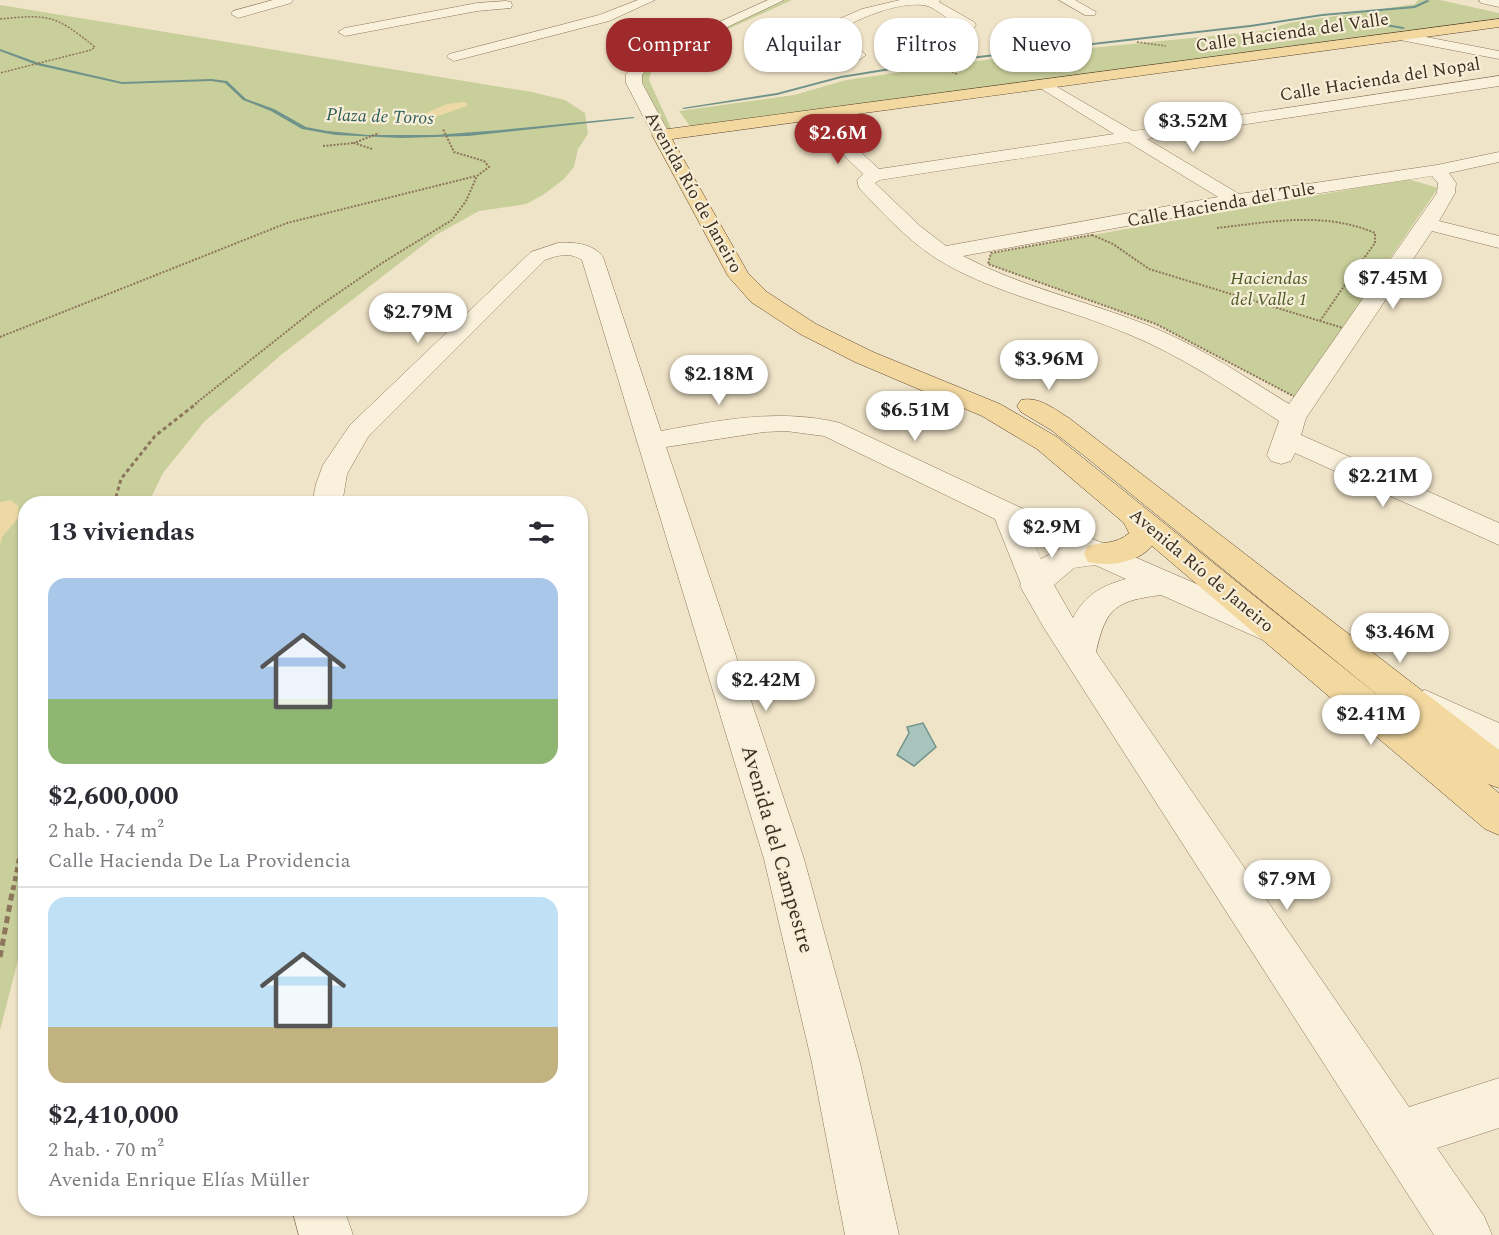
<!DOCTYPE html>
<html lang="es">
<meta charset="utf-8">
<style>
:root{--surface:#fff;--page:#f2f2f3;--text:#2b2b33;--muted:#7c7c81;--line:#e1e1e2;--accent:#9e2a2b}
body{margin:0;font-family:Spectral,serif;background:var(--page);color:var(--text);height:100vh;display:flex;flex-direction:column;font-size:22px;white-space:nowrap}
*{box-sizing:border-box;margin:0}
p{font-size:20px;color:var(--muted)}
.icon{flex:none;width:33px;height:33px;fill:none;stroke:currentColor;stroke-width:2;stroke-linecap:round;stroke-linejoin:round}
.map{position:relative;flex:1;overflow:hidden}
.details{position:absolute;left:18px;top:496px;width:570px;height:720px;display:flex;flex-direction:column;background:var(--surface);border-radius:24px;box-shadow:0 2px 4px #0004}
.details>*{flex:none}
.banner{position:absolute;left:606px;top:18px;width:570px;height:54px;display:flex;gap:12px}
.price{position:absolute;translate:-50% -51px;padding:0 14px;border-radius:21px;background:#fff;color:#222;font-size:20px;line-height:39px;filter:drop-shadow(0 2px 3px #0008)}
.price::after{content:'';position:absolute;left:50%;top:36px;width:18px;height:14px;margin-left:-9px;background:inherit;clip-path:polygon(0 0,100% 0,50% 100%)}
.price.on{background:var(--accent);color:#fff}
ul{padding:0;list-style:none}
li{display:grid;align-content:center;gap:12px;height:318px;padding:0 30px}
li+li{border-top:2px solid var(--line)}
li span{display:grid;place-items:center;height:186px;border-radius:18px;color:#555}
li>.icon{margin-inline-start:auto}
span .icon{width:108px;height:108px;fill:#fffc;stroke-width:1}
li b{font-size:26px}
h2{display:flex;justify-content:space-between;align-items:center;height:72px;padding:0 30px;font-size:26px}
.pill{padding:0 21px;border-radius:24px;background:var(--surface);box-shadow:0 2px 4px #0004;font-size:21px;line-height:54px}
.pill.on{background:var(--accent);color:#fff}
.map>svg:first-child{display:block}
.green{fill:#c9cf9b}
.sand{fill:#ecd9a5}
.water{fill:#a9c4bc;stroke:#6f938a;stroke-width:1.5}
.lines{fill:none;stroke-linecap:round;stroke-linejoin:round}
.stream{fill:#6f938a;fill-rule:evenodd}
.minor-casing{stroke:#8d765c;stroke-width:1}
.major-casing{stroke:#5b4430;stroke-width:1}
.path-far4{stroke:#8d765c;stroke-width:1.5;stroke-dasharray:2 1.5;stroke-linecap:butt}
.path-far3{stroke:#8d765c;stroke-width:2;stroke-dasharray:2 1.5;stroke-linecap:butt}
.path-far2{stroke:#8d765c;stroke-width:3;stroke-dasharray:4 3;stroke-linecap:butt}
.path-far1{stroke:#8d765c;stroke-width:4.5;stroke-dasharray:5 4;stroke-linecap:butt}
.path{stroke:#8d765c;stroke-width:5;stroke-dasharray:7 4.5;stroke-linecap:butt}
.minor{fill:#faf1dc;fill-rule:evenodd}
.major{fill:#f3d9a0;fill-rule:evenodd}
.labels{text-anchor:middle;stroke-width:4.5;stroke-linejoin:round;paint-order:stroke}
.far-street-label{font-size:18px;fill:#3d2e20;stroke:#f7eed8}
.far-water-label{font-size:18px;font-style:italic;fill:#2f5d5a;stroke:#f7eed8}
.far-park-label{font-size:18px;font-style:italic;fill:#4d5a26;stroke:#f7eed8}
.street-label{font-size:21px;fill:#3d2e20;stroke:#f7eed8}
</style>
<div class="map">
<svg width="1499" height="1235" viewBox="0 0 1499 1235">
<rect width="100%" height="100%" fill="#f0e4c8"/>
<path class="green" d="M783,0H792L671,55C660,62 651,67 649,80L671,128L670,131L665,130L641,79L643,72L652,61Z
M1418,0H1440L1499,13V18L1418,31L690,126L679,111L794,95L846,80L1020,55L1262,31L1289,23L1415,4Z
M0,5L532,92L565,100L585,113L588,134L578,149L574,167L564,179L543,195L526,204L479,211L436,235L281,355L204,422L163,473L148,504H26L25,933L0,1030Z
M830,42L852,54L780,63L815,44Z
M1408,179L1438,188L1295,397L1156,324L988,264L991,253Z"/>
<path class="sand" d="M463,102L467,103V106L432,118L406,120L403,119L426,113L447,104Z
M11,500L18,506L19,517L2,537L0,546V502Z"/>
<path class="water" d="M923,723L936,747L914,766L897,755L909,733L907,727Z"/>
<g class="lines">
<path class="stream" d="M1427,0L1430,1L1415,8L1322,16L1250,27L934,63L841,78L777,95L684,109L682,108L777,93L841,76L934,61L1250,25L1322,14L1414,6Z
M1346,17L1403,27L1405,28L1403,29L1345,19Z
M0,49L39,63L122,82L211,79L227,81L246,99L274,109L306,127L327,131L368,135H435L501,130L633,117L635,118L468,136L401,138L336,135L302,129L271,111L243,100L225,83L211,81L122,84L37,65L0,51Z"/>
<defs>
<path id="minor" d="M273,0H293L291,3L238,18L231,14L233,11Z
M638,0H655L609,21L454,61L447,57L449,54L599,15Z
M768,0H784L652,63L642,75V83L670,135L667,139H655L626,83V74L642,57Z
M940,0L939,2L974,22L976,25L974,28C955,32 940,7 923,5C896,2 861,18 838,30L866,55L857,61L782,70L767,68L761,61L823,26L862,9L900,0ZM828,36L849,54L779,61Z
M1059,0H1075L1096,12L1095,15H1085Z
M1479,0H1499V7L1481,3Z
M506,1L511,2L512,5L511,8L477,11L345,36L338,32L345,28L477,3Z
M1405,33L1499,51V59L1400,40L1398,37L1400,34Z
M1499,76V86L1147,139L1239,194L1437,165L1499,152V162L1449,173L1456,183L1455,193L1439,221L1499,236V248L1432,231L1306,418L1301,435L1499,523V545L1295,453L1291,461L1281,464L1271,461L1267,455L1279,421C1230,389 1182,356 1128,334C1065,307 996,295 937,259C907,240 883,213 859,188L857,180L863,174L816,128L824,123L830,124L879,169L1114,134L1040,88L1037,85L1045,80L1133,131ZM1128,142L1218,197L946,246L920,226L875,183L880,180ZM1432,176L1438,183L1437,193L1289,404C1242,375 1195,343 1142,323C1083,300 1019,286 963,256L1236,206Z
M558,243C573,242 593,243 603,257L661,431C721,420 780,408 840,423L1017,506L1282,621L1287,630L1282,639L1270,643L1161,595C1116,601 1106,607 1096,652L1409,1107L1499,1078V1128L1437,1148L1484,1216L1492,1235H1434L1044,628L1020,586L1021,584L995,519L824,436L786,431L764,432L666,447L804,859L860,1063L899,1235H845L812,1063L764,859L582,260C570,252 558,255 545,260L368,437L347,474L342,504H312L316,484L323,465L350,425L531,252ZM1031,536L1060,549L1041,559ZM1095,565L1126,579C1101,586 1085,595 1073,618L1054,585L1074,568Z
M1425,690L1499,723V755L1412,715L1407,705L1412,695Z
M292,1209H344L353,1235H299Z"/>
<path id="major" d="M1499,19V27L672,139L748,273L767,292L816,324L873,352L1000,404L1057,437L1391,706L1087,458L1051,430L1021,412L1017,406L1021,400C1039,396 1054,409 1069,418L1499,750V788L1488,784L1499,793V835L1485,829L1152,546C1138,563 1108,567 1088,562L1084,554L1088,546C1102,542 1118,544 1129,533L1124,523L1037,449L982,416L855,362L800,334L751,302L728,276L652,135L655,131L661,130Z"/>
</defs>
<use href="#minor" class="minor-casing"/>
<use href="#major" class="major-casing"/>
<path class="path-far4" d="M0,19C50,14 55,15 95,47L91,50L0,73
M1137,42L1166,46
M942,68L957,74"/>
<path class="path-far3" d="M323,146L354,143
M372,149L354,143L379,133
M1217,228C1271,222 1323,211 1375,233V243L1351,276
M1092,235L1113,244L1149,269L1343,328L1295,397L1156,324L988,264L991,253Z
M1320,321L1351,276L1353,277
M0,337L287,223L476,176
M195,404L315,309L382,263L452,220L466,201L477,176L489,167L484,161L454,152L443,129"/>
<path class="path-far2" d="M114,504L121,479L155,436L197,403"/>
<path class="path-far1" d="M13,890L26,824"/>
<path class="path" d="M0,957L13,888"/>
<use href="#minor" class="minor"/>
<use href="#major" class="major"/>
</g>
<g class="labels">
<g class="far-street-label">
<text transform="translate(1292 32) rotate(-8)" y="6">Calle Hacienda del Valle</text>
<text transform="translate(1380 79) rotate(-9)" y="6">Calle Hacienda del Nopal</text>
<text transform="translate(694 192) rotate(61)" y="6">Avenida Río de Janeiro</text>
<text transform="translate(1221 204) rotate(-10)" y="6">Calle Hacienda del Tule</text>
<text transform="translate(1202 570) rotate(40)" y="6">Avenida Río de Janeiro</text>
</g>
<g class="far-water-label">
<text transform="translate(380 116) rotate(2)" y="6">Plaza de Toros</text>
</g>
<g class="far-park-label">
<text x="1269" y="284">Haciendas<tspan x="1269" dy="21">del Valle 1</tspan></text>
</g>
<g class="street-label">
<text transform="translate(778 849) rotate(74)" y="7">Avenida del Campestre</text>
</g>
</g>
</svg>
<b class="price" style="left:1193px;top:153px">$3.52M</b>
<b class="price on" style="left:838px;top:165px">$2.6M</b>
<b class="price" style="left:1393px;top:310px">$7.45M</b>
<b class="price" style="left:418px;top:344px">$2.79M</b>
<b class="price" style="left:1049px;top:391px">$3.96M</b>
<b class="price" style="left:719px;top:406px">$2.18M</b>
<b class="price" style="left:915px;top:442px">$6.51M</b>
<b class="price" style="left:1383px;top:508px">$2.21M</b>
<b class="price" style="left:1052px;top:559px">$2.9M</b>
<b class="price" style="left:1400px;top:664px">$3.46M</b>
<b class="price" style="left:766px;top:712px">$2.42M</b>
<b class="price" style="left:1371px;top:746px">$2.41M</b>
<b class="price" style="left:1287px;top:911px">$7.9M</b>
<div class="banner">
<a class="pill on">Comprar</a>
<a class="pill">Alquilar</a>
<a class="pill">Filtros</a>
<a class="pill">Nuevo</a>
</div>
<section class="details">
<h2>13 viviendas<svg class="icon" aria-label="filters" viewBox="0 0 24 24"><path d="M4 7h16M4 17h16"/><circle cx="9" cy="7" r="2"/><circle cx="15" cy="17" r="2"/></svg></h2>
<ul>
<li><span style="background:linear-gradient(#a9c7e8 65%,#8fb573 0)"><svg class="icon" aria-label="home" viewBox="0 0 24 24"><path d="M3 11l9-7 9 7M6 9v11h12V9"/></svg></span><div><b>$2,600,000</b><p>2 hab. · 74 m²</p><p>Calle Hacienda De La Providencia</p></div></li>
<li><span style="background:linear-gradient(#bfe0f5 70%,#c2b280 0)"><svg class="icon" aria-label="home" viewBox="0 0 24 24"><path d="M3 11l9-7 9 7M6 9v11h12V9"/></svg></span><div><b>$2,410,000</b><p>2 hab. · 70 m²</p><p>Avenida Enrique Elías Müller</p></div></li>
</ul>
</section>
</div>
